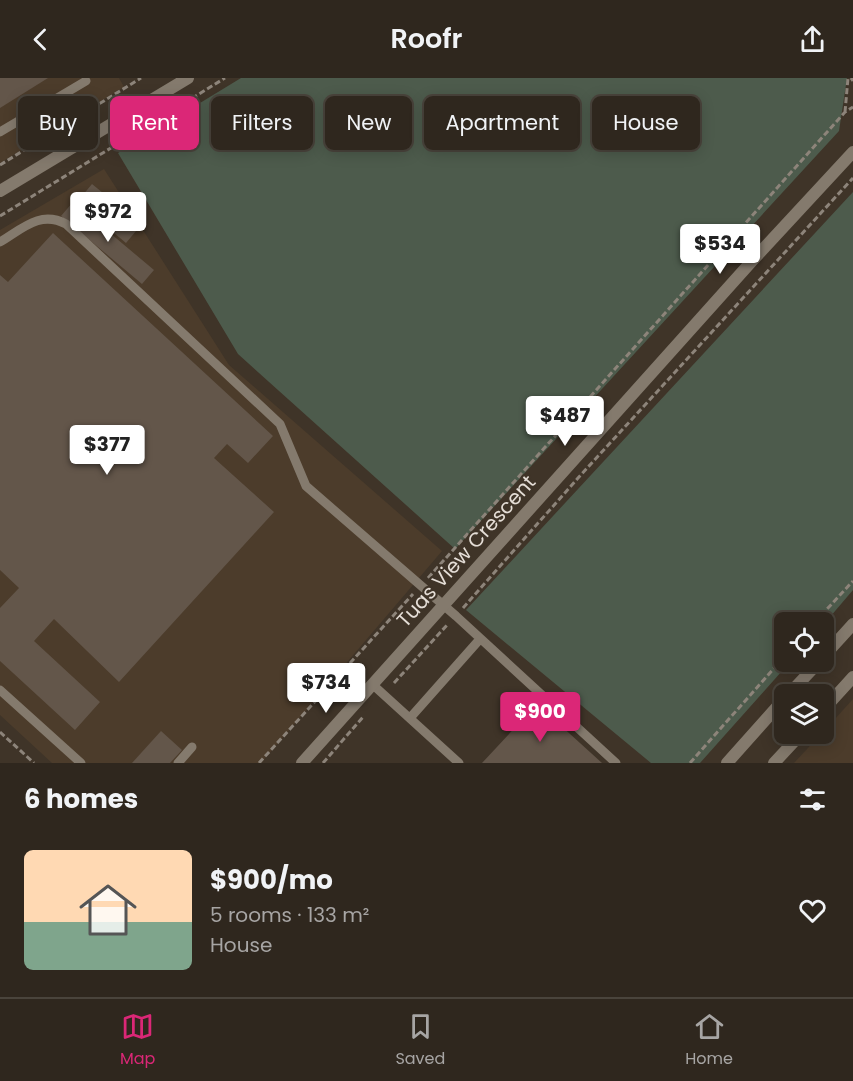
<!DOCTYPE html>
<meta charset="utf-8">
<style>
:root{--surface:#2f271e;--page:#3b332b;--text:#f1f3f6;--muted:#a7a5a4;--line:#4a443c;--accent:#db2777}
body{margin:0;font-family:Poppins,sans-serif;background:var(--page);color:var(--text);height:100vh;display:flex;flex-direction:column;font-size:22px;white-space:nowrap}
*{box-sizing:border-box;margin:0}
p{font-size:20px;color:var(--muted)}
.icon{flex:none;width:33px;height:33px;fill:none;stroke:currentColor;stroke-width:2;stroke-linecap:round;stroke-linejoin:round}
.map{position:relative;height:685px;overflow:hidden}
.sheet{display:flex;flex-direction:column;background:var(--surface);flex:1}
.sheet>*{flex:none}
.guide{position:absolute;left:18px;top:18px;width:818px;height:54px;display:flex;gap:12px}
.tools{position:absolute;left:774px;top:534px;display:grid;gap:12px}
.tools a{display:grid;place-items:center;width:60px;height:60px;border-radius:9px;background:var(--surface);box-shadow:0 3px 15px #0003,0 0 0 2px var(--line);font-size:30px}
.price{position:absolute;translate:-50% -51px;padding:0 14px;border-radius:6px;background:#fff;color:#222;font-size:20px;line-height:39px;filter:drop-shadow(0 2px 3px #0008)}
.price::after{content:'';position:absolute;left:50%;top:36px;width:18px;height:14px;margin-left:-9px;background:inherit;clip-path:polygon(0 0,100% 0,50% 100%)}
.price.selected{background:var(--accent);color:#fff}
ul{padding:0;list-style:none}
li{display:flex;align-items:center;gap:18px;height:150px;padding:0 24px}
li span{display:grid;place-items:center;flex:none;width:168px;height:120px;border-radius:9px;color:#555}
li>.icon{margin-inline-start:auto}
span .icon{width:72px;height:72px;fill:#fffc;stroke-width:1}
li b{font-size:26px}
h2{display:flex;justify-content:space-between;align-items:center;height:72px;padding:0 24px;font-size:26px}
.chip{padding:0 21px;border-radius:9px;background:var(--surface);box-shadow:0 3px 15px #0003,0 0 0 2px var(--line);font-size:21px;line-height:54px}
.chip.selected{background:var(--accent);color:#fff}
header{display:flex;justify-content:space-between;align-items:center;height:78px;padding:0 24px;background:var(--surface);font-size:27px;font-weight:600}
.menu{display:flex;justify-content:space-around;align-items:center;height:84px;border-top:2px solid var(--line);background:var(--surface);font-size:16px;color:var(--muted)}
.menu a{display:grid;justify-items:center;gap:3px}
.menu .selected{color:var(--accent)}
.map>svg:first-child{display:block}
.built{fill:#4c3c2b}
.green{fill:#4d5b4c}
.building{fill:#63564a}
.lines{fill:none;stroke-linecap:round;stroke-linejoin:round}
.path{stroke:#8d847a;stroke-width:3;stroke-dasharray:6 3;stroke-linecap:butt}
.service{stroke:#847a6d;stroke-width:9}
.minor{stroke:#847a6d;stroke-width:12}
.tertiary{stroke:#847a6d;stroke-width:12}
.labels{text-anchor:middle;stroke-width:4.5;stroke-linejoin:round;paint-order:stroke}
.street-label{font-size:20px;fill:#e5ded7;stroke:#3f3428}
</style>
<header><svg class="icon" aria-label="back" viewBox="0 0 24 24"><path d="M15 5l-7 7 7 7"/></svg>Roofr<svg class="icon" aria-label="share" viewBox="0 0 24 24"><path d="M12 15V3M7 8l5-5 5 5M5 13v7h14v-7"/></svg></header>
<div class="map">
<svg width="853" height="685" viewBox="0 0 853 685">
<rect width="100%" height="100%" fill="#3f3428"/>
<path class="built" d="M0,0H119L124,9L0,85Z
M104,91L229,287L442,473L261,685H52L0,637V152Z
M853,621V685H794L821,656H824V653Z"/>
<path class="green" d="M241,0H847L839,53L455,471L238,276L118,75Z
M853,114V512L824,546L784,544V584H790L700,685H651L466,532Z"/>
<path class="building" d="M0,0H48L0,30Z
M92,106L119,128L114,135L136,153L126,165L77,124Z
M73,124L154,192L142,206L61,138Z
M53,155L273,358L248,385L227,366L214,380L274,434L119,604L54,541L34,563L100,624L75,652L0,583V530L19,510L0,492V197L8,204Z
M537,626L602,685H482Z
M161,653L182,672L170,685H132Z"/>
<g class="lines">
<path class="path" d="M851,0L853,3
M845,34L848,0
M0,87L141,0
M0,138L225,0
M428,500L845,34L853,29
M463,530L578,400L853,100
M815,544L853,503
M394,605L448,546
M824,652L833,643
M0,654L34,685
M812,664L820,656
M259,685L413,516
M323,685L363,639
M690,685L784,579"/>
<path class="service" d="M0,54L86,3
M0,164C22,151 40,132 66,146L280,346L306,408L456,538L616,685
M372,606L459,685
M0,612L81,685
M410,640L480,561
M178,685L192,669"/>
<path class="minor" d="M0,113L188,0
M302,685L752,183L853,74"/>
<path class="tertiary" d="M824,578L853,546
M789,616L819,584
M824,631L853,599
M727,685L784,621
M774,685L801,656"/>
</g>
<g class="labels">
<g class="street-label">
<text transform="translate(466 473) rotate(-48)" y="7">Tuas View Crescent</text>
</g>
</g>
</svg>
<div class="tools">
<a><svg class="icon" aria-label="locate" viewBox="0 0 24 24"><circle cx="12" cy="12" r="6"/><path d="M12 2v4M12 18v4M2 12h4M18 12h4"/></svg></a>
<a><svg class="icon" aria-label="layers" viewBox="0 0 24 24"><path d="M12 4l9 5-9 5-9-5zM3 14l9 5 9-5"/></svg></a>
</div>
<b class="price" style="left:108px;top:165px">$972</b>
<b class="price" style="left:720px;top:197px">$534</b>
<b class="price" style="left:565px;top:369px">$487</b>
<b class="price" style="left:107px;top:398px">$377</b>
<b class="price" style="left:326px;top:636px">$734</b>
<b class="price selected" style="left:540px;top:665px">$900</b>
<div class="guide">
<a class="chip">Buy</a>
<a class="chip selected">Rent</a>
<a class="chip">Filters</a>
<a class="chip">New</a>
<a class="chip">Apartment</a>
<a class="chip">House</a>
</div>
</div>
<section class="sheet">
<h2>6 homes<svg class="icon" aria-label="filters" viewBox="0 0 24 24"><path d="M4 7h16M4 17h16"/><circle cx="9" cy="7" r="2"/><circle cx="15" cy="17" r="2"/></svg></h2>
<ul>
<li><span style="background:linear-gradient(#ffd9b3 60%,#7fa58c 0)"><svg class="icon" aria-label="home" viewBox="0 0 24 24"><path d="M3 11l9-7 9 7M6 9v11h12V9"/></svg></span><div><b>$900/mo</b><p>5 rooms · 133 m²</p><p>House</p></div><svg class="icon" aria-label="heart" viewBox="0 0 24 24"><path d="M12 20l-8-8c-3-5 5-10 8-4 3-6 11-1 8 4z"/></svg></li>
</ul>
</section>
<nav class="menu">
<a class="selected"><svg class="icon" aria-label="map" viewBox="0 0 24 24"><path d="M3 6l6-2 6 2 6-2v14l-6 2-6-2-6 2zM9 4v14M15 6v14"/></svg>Map</a>
<a><svg class="icon" aria-label="saved" viewBox="0 0 24 24"><path d="M7 4h10v16l-5-4-5 4z"/></svg>Saved</a>
<a><svg class="icon" aria-label="home" viewBox="0 0 24 24"><path d="M3 11l9-7 9 7M6 9v11h12V9"/></svg>Home</a>
</nav>
